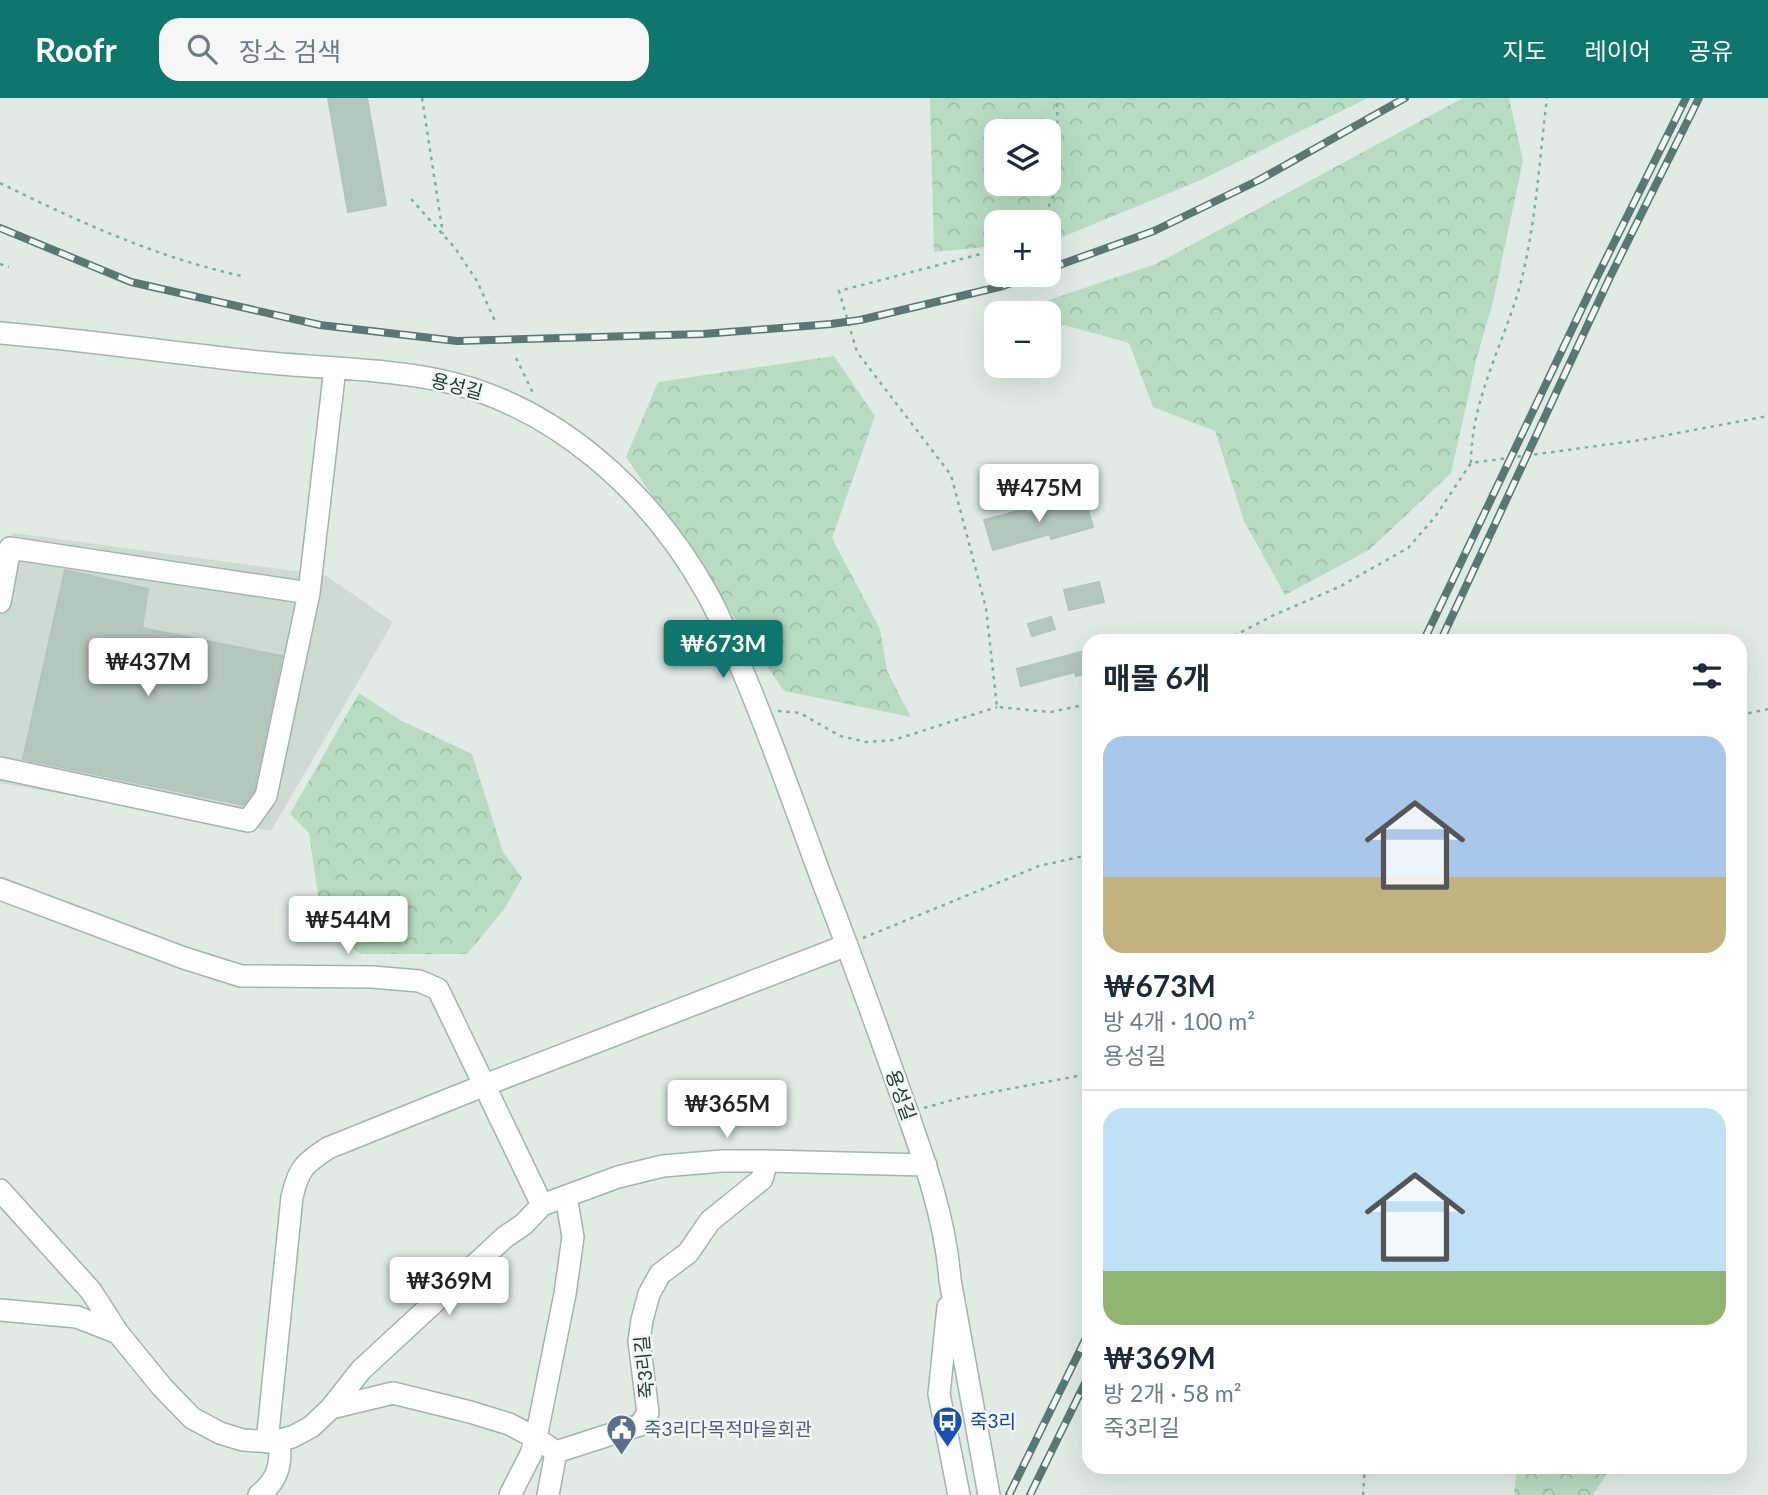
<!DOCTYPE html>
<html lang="ko">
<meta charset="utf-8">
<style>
:root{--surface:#fff;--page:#f6f6f7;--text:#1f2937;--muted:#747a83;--line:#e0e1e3;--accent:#0f766e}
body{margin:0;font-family:Lato,"Noto Sans KR",sans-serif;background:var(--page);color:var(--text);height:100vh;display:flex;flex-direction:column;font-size:26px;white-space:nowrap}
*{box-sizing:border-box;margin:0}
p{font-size:23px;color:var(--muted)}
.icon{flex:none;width:38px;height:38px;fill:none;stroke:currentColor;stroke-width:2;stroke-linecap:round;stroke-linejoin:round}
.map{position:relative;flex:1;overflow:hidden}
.details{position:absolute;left:1082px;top:536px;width:665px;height:840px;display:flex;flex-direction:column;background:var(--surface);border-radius:21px;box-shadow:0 7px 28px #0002}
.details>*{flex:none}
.controls{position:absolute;left:984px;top:21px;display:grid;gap:14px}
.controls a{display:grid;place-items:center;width:77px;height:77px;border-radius:14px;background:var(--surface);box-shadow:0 7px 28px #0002;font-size:35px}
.price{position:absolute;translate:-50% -60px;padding:0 16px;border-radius:7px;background:#fff;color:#222;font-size:23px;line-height:46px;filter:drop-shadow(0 2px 4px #0008)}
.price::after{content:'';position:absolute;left:50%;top:42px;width:21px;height:16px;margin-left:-10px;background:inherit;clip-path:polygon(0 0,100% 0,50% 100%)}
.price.active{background:var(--accent);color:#fff}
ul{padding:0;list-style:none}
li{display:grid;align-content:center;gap:14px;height:371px;padding:0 21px}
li+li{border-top:2px solid var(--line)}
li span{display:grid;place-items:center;height:217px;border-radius:21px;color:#555}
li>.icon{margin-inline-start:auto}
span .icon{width:126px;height:126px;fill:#fffc;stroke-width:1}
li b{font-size:30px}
h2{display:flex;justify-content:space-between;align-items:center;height:84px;padding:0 21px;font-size:30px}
header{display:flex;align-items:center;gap:42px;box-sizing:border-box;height:98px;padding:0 35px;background:var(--accent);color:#fff}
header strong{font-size:33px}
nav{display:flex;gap:38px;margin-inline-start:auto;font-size:24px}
.search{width:490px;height:63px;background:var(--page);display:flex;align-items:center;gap:18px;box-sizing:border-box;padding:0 24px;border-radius:21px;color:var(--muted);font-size:26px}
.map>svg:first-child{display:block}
.built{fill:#cedbd5}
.forest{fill:url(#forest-crowns);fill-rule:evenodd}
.building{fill:#b5c6bf;stroke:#b2c4be;stroke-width:2}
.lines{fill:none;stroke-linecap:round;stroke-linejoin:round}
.minor-casing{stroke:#a3b3ad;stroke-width:24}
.path{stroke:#80afa2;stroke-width:2.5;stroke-dasharray:3.5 5;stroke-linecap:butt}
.minor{stroke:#fff;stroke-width:21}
.rail-casing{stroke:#5a7771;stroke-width:8}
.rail{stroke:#f0f7f4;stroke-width:5;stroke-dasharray:16;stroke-linecap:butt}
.labels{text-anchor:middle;stroke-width:5;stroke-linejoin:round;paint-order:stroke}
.street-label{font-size:19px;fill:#203b35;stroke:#f0f7f4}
.transit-label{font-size:19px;fill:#164399;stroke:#f0f7f4;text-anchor:start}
.service-label{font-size:19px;fill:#4e5e75;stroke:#f0f7f4;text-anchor:start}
</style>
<header>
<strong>Roofr</strong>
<div class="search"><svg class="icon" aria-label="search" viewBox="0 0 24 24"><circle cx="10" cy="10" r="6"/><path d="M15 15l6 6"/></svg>장소 검색</div>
<nav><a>지도</a><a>레이어</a><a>공유</a></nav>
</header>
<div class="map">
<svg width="1768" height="1397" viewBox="0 0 1768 1397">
<defs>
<pattern id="forest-crowns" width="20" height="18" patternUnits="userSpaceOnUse" patternTransform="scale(1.75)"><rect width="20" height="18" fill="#b8dcc3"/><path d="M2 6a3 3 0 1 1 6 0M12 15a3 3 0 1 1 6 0" fill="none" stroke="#9ebea8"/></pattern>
</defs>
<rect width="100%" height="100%" fill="#e0ebe6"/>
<path class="built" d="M14,435L325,477L393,524L271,733L0,685V445Z"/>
<path class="forest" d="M930,0H1368L1203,81L1060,140L1048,141V124H996V148L934,154ZM1048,33V86H996V33Z
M1463,0H1509L1523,63L1493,204L1477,259L1451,375L1369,452L1285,497L1244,423L1215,333L1153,309L1129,245L1057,225L1048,220V215H1039L1028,209L1156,166Z
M834,258L875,318L832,440L880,531L887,573L911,619L784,593L626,359L658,284Z
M359,595L400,622L472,656L503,754L522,780L505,810L467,856H361L323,830L309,735L290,716Z
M1517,1369V1368L1611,1369L1593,1397H1514Z"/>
<path class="building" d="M328,0H367L386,107L348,114Z
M1084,399L1093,429L1051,441L1050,436L993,452L984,422L1026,411L1027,415Z
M65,472L148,491L142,530L282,558L254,693L243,707L23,661Z
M1099,484L1104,504L1069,512L1064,492Z
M1051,519L1055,531L1032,538L1028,526Z
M1088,552V575L1076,578L1075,574L1021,588L1017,571Z"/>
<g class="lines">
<defs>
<path id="minor" d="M0,235C86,242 173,255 259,264C317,270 376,270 434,281C553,304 651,394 708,497C722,522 732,549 743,574C772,642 796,712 822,782C849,851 874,921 899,991C921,1053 945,1116 950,1182L989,1397
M0,504L10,450L309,495
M0,670L248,723L266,698L309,495L335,270
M0,791L184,860L241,878L372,879L419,883L438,891L542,1107
M0,1092L91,1193L118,1235L162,1289L192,1320L220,1335L243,1342L272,1344L292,1339L311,1329L331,1310L361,1272L505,1139L524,1126L542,1107L618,1079L663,1068L722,1063H767L926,1067
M948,1209L939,1296L959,1397
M0,1212L77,1219L118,1235
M331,1310L393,1295L470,1314L509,1326L536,1340L556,1354L640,1327L648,1315L639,1243L642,1222L649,1196L660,1176L688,1155L710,1123L762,1081L767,1063
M267,1344L292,1099C299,1070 303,1067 328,1050L485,987L847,847
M259,1397C278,1382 282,1366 279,1343
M510,1397L531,1356L536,1340L565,1196L573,1139L566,1098
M548,1397L556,1354"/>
</defs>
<use href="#minor" class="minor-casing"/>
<path class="path" d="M422,0L443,136
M0,85C77,123 158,160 242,178
M411,101L455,150L477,183L495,223
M1041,124L1058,89L1057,0
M996,152L839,193L857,254L951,377L986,510L997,609L1051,614L1088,606
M0,166L9,169
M516,260L533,295
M1471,365C1471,303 1502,249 1519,191C1536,129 1539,63 1547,0
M1226,542L1274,517L1339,489L1408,450L1435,419L1471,365L1641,342L1768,318
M778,613L800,615L840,638L866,644L894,642L997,609
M1740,617L1768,611
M863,840L1039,768L1088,757
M924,1010L956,1001L1088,976
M1363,1397L1365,1368"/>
<use href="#minor" class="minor"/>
<defs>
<path id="rail" d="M0,130L131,184L320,227L457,243L703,236L831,226L860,222L1003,188L1033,177
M1048,171L1154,133L1259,82L1405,0
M1424,542L1594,185L1686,0
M1441,542L1610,179L1699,0
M1009,1397L1088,1236
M1030,1397L1088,1279"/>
</defs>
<use href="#rail" class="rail-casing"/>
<use href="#rail" class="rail"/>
</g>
<defs>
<symbol id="bus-pin" viewBox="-11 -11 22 30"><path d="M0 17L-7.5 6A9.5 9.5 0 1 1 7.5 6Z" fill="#1a4fb4" stroke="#f0f7f4"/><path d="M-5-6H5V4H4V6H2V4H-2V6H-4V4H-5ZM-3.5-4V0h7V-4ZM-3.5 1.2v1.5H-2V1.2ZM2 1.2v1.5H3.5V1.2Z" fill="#fff"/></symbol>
<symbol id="civic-pin" viewBox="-11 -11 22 30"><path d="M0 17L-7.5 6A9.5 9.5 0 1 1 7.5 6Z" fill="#5c6f8a" stroke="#f0f7f4"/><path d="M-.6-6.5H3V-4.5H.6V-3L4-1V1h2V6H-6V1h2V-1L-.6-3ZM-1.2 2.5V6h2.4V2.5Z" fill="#fff"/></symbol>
</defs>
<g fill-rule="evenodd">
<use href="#bus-pin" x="930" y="1306" width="35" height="47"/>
<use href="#civic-pin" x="604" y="1314" width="35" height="47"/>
</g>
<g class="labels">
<g class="street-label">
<text transform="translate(457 288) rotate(15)" y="7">용성길</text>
<text transform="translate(901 997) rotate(70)" y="7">용성길</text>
<text transform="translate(644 1269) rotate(-95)" y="7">죽3리길</text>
</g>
<g class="transit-label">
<text x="970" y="1330">죽3리</text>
</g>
<g class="service-label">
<text x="644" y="1338">죽3리다목적마을회관</text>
</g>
</g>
</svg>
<div class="controls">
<a><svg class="icon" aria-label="layers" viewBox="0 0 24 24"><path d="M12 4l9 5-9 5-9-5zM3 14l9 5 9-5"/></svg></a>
<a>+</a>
<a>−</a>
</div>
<b class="price" style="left:1039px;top:426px">₩475M</b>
<b class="price active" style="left:723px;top:582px">₩673M</b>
<b class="price" style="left:148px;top:600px">₩437M</b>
<b class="price" style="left:348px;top:858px">₩544M</b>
<b class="price" style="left:727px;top:1042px">₩365M</b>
<b class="price" style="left:449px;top:1219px">₩369M</b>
<section class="details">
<h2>매물 6개<svg class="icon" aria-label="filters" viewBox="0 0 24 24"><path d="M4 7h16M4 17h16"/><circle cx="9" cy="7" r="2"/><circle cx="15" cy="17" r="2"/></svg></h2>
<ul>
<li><span style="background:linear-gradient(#a9c7e8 65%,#c2b280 0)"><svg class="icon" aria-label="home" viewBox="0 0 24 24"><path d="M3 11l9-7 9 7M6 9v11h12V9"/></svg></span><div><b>₩673M</b><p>방 4개 · 100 m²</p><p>용성길</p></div></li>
<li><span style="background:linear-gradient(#bfe0f5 75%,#8fb573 0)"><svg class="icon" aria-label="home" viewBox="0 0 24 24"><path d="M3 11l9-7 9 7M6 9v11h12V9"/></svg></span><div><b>₩369M</b><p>방 2개 · 58 m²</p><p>죽3리길</p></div></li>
</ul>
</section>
</div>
